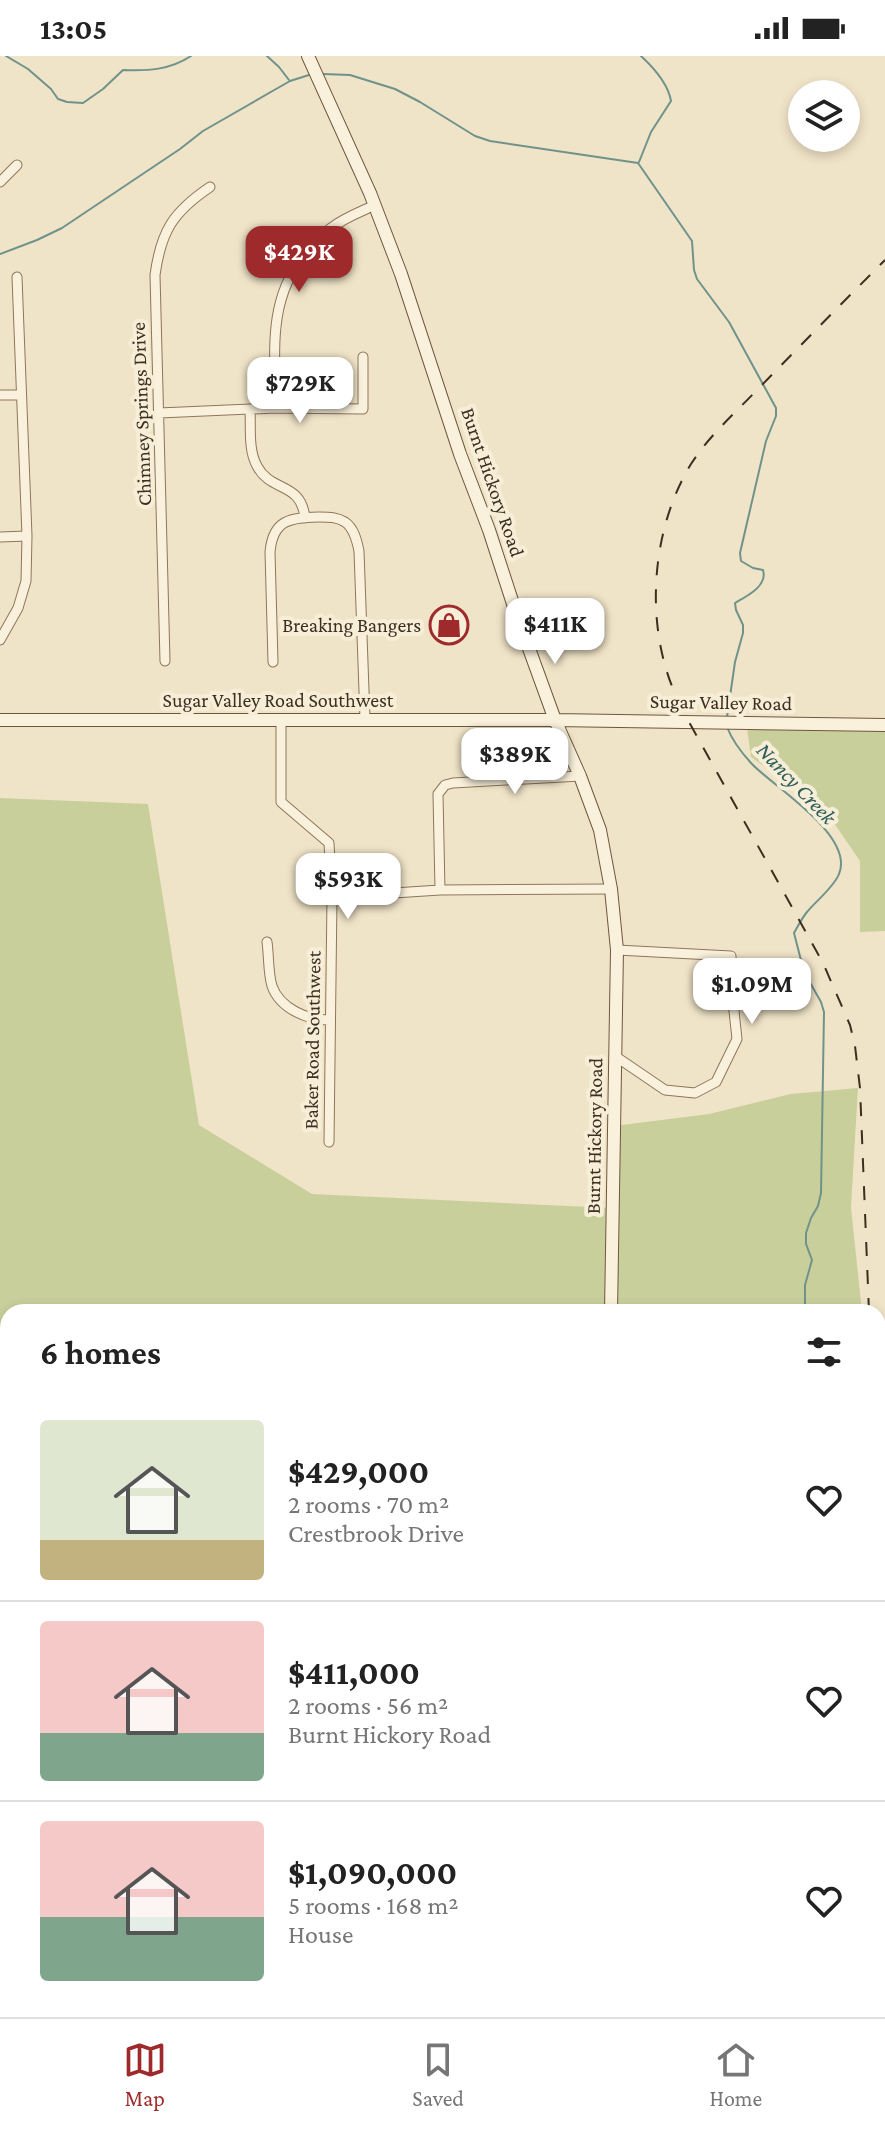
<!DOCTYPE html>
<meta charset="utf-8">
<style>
:root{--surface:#fff;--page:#f2f2f2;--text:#222;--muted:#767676;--line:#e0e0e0;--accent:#9e2a2b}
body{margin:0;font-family:"Crimson Pro",serif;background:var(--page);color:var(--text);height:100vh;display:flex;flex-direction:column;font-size:30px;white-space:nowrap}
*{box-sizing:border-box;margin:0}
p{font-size:26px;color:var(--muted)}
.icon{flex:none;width:44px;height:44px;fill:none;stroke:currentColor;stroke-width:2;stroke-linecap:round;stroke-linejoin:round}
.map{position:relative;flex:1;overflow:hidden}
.sheet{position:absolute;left:0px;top:1248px;width:886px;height:714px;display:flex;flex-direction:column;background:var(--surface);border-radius:24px 24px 0 0;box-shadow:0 4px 12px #0003}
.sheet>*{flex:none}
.controls{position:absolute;left:788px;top:24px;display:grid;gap:16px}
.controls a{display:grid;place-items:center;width:72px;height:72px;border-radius:50%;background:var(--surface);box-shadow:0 4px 12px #0003;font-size:40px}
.price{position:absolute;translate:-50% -68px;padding:0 18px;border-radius:16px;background:#fff;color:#222;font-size:26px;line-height:52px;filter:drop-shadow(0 2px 4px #0008)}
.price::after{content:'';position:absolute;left:50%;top:48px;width:24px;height:18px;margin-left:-12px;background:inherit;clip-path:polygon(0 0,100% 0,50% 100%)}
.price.active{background:var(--accent);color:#fff}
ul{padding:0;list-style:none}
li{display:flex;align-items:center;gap:24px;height:200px;padding:0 40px}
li+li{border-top:2px solid var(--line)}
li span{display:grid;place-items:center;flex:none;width:224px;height:160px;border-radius:8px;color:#555}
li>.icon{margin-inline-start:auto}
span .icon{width:96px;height:96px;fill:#fffc;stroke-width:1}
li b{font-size:34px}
h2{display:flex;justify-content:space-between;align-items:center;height:96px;padding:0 40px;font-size:34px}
.status{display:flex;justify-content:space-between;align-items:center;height:56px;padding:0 40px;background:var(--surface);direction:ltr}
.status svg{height:22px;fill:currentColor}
.tab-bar{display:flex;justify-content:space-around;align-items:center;height:112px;border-top:2px solid var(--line);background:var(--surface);font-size:22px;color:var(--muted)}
.tab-bar a{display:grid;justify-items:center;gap:4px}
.tab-bar .active{color:var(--accent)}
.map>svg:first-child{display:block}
.green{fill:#c9cf9b}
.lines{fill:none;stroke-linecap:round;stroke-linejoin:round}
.stream{stroke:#6f938a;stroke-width:2}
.street-casing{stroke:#8d765c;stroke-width:11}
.secondary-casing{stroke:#6f573f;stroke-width:14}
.street{stroke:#faf1dc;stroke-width:9}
.secondary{stroke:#faf1dc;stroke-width:12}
.rail{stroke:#3d2e20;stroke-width:2;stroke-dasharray:14 14;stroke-linecap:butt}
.labels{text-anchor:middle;stroke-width:8;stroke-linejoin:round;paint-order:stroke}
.street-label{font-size:20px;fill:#3d2e20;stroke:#f7eed8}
.poi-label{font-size:20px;fill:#3d2e20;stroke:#f7eed8;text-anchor:end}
.water-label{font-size:22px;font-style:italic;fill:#2f5d5a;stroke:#f7eed8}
</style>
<div class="status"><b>13:05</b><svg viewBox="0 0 49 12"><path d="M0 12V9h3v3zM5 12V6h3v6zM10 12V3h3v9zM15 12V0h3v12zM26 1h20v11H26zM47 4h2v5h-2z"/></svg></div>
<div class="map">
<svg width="885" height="1961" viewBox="0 0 885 1961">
<rect width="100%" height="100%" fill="#f0e4c8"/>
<path class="green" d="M747,672L885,674V875L860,876V805L836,770L813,744L751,701Z
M0,742L148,748L199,1069L312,1138L612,1152L614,1070L709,1058L791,1038L858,1032L851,1151L862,1256H8V1954H878V1427L885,1514V1961H0Z"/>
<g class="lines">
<path class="stream" d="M6,0L28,13L51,33L58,43L67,46L83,47L103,33L123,14C148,15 170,14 191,0
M267,0L279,11L289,24
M323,18L350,19L395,33L420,46L475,80L490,85L638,107
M639,106L651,76L671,45C668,27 654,12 641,0
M638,107L692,185L694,214L697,223L729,266L776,352V360L766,385L740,497L741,505L753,512L763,514C768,530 747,540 735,547L736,554L743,569V577L735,606L727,661
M0,198L37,184L62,172L180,93L203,75L290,25L309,19
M727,671C732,684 741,696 751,707C773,731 855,779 839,818C834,831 816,845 807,856C802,862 798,870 794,877L804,916L821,946L824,956L821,1137L818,1150L811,1162L806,1177V1188L812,1204L805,1229V1256
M0,1517L8,1524
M538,1954L561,1961
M767,1954L770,1961"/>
<defs>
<path id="street" d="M0,126L17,109
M0,339H21
M276,352C275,297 267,244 305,198C312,189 321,179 331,172C344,162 360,156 375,149
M250,354C251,371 248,394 257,410C271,437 301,425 305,462
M159,357L276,352L363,353V301
M0,481L27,480
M0,584L18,552L26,525L27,480L17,221
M165,605L155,219C161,175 173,156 210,131
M273,606L270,496C273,462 292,462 320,461C329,461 337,461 345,466C354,472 357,485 359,495L365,663
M281,664V746L329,787L332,841L329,1086
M440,834L438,738L445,729L453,727L580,720
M332,841L440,834L611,833
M267,886C269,900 268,917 272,930C280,953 308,964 329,964
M615,1000L665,1034L695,1037L716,1026L737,983L733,946L731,900L617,894
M0,1946H8"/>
<path id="secondary" d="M308,0L370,137L401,218L460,398L489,474L515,554L555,664L580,720L600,774L611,833L617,894L611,1256
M0,664H555L885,669
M599,1961V1954"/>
</defs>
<use href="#street" class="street-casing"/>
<use href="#secondary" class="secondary-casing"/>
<use href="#street" class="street"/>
<use href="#secondary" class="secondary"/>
<path class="rail" d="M869,1256L860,1032L855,990L850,969L823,907L689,666C681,649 672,633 667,616C646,549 655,467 691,408C709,380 733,359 756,335C799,291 842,247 885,204
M878,1487L885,1649"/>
</g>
<defs>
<symbol id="shop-ring" viewBox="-11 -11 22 22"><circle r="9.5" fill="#f7eed8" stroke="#9e2a2b" stroke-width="1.5"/><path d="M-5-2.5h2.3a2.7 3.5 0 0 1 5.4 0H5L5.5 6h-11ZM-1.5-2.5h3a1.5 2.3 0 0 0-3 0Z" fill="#9e2a2b"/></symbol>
</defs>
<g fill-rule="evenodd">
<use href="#shop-ring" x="427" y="547" width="44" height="44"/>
</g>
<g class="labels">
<g class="street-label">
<text transform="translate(141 358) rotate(-92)" y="7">Chimney Springs Drive</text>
<text transform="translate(493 426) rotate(71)" y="7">Burnt Hickory Road</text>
<text x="278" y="651">Sugar Valley Road Southwest</text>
<text transform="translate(721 646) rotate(1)" y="7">Sugar Valley Road</text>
<text transform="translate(312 984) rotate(-89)" y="7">Baker Road Southwest</text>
<text transform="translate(594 1080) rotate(-89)" y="7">Burnt Hickory Road</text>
</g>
<g class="poi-label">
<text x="421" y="576">Breaking Bangers</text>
</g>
<g class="water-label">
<text transform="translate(797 727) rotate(46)" y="8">Nancy Creek</text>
</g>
</g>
</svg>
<div class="controls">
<a><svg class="icon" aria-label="layers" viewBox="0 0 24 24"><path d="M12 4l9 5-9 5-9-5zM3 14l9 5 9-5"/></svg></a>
</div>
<b class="price active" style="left:299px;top:238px">$429K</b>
<b class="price" style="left:300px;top:369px">$729K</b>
<b class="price" style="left:555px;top:610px">$411K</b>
<b class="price" style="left:515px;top:740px">$389K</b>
<b class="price" style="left:348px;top:865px">$593K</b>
<b class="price" style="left:752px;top:970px">$1.09M</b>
<section class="sheet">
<h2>6 homes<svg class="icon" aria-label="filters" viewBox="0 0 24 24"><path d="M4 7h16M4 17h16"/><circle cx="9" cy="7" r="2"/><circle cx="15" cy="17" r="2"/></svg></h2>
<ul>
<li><span style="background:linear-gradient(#dfe7d0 75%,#c2b280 0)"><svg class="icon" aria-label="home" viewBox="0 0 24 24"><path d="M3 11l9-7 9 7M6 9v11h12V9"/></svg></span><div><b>$429,000</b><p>2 rooms · 70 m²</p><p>Crestbrook Drive</p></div><svg class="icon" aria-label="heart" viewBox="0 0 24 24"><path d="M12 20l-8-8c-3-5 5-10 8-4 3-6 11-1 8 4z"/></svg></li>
<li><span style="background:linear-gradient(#f6c9c9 70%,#7fa58c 0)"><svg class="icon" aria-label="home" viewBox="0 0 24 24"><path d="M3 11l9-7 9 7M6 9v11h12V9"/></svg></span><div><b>$411,000</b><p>2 rooms · 56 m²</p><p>Burnt Hickory Road</p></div><svg class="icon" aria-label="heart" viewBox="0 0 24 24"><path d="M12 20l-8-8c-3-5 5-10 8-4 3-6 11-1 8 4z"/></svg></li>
<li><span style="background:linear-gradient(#f6c9c9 60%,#7fa58c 0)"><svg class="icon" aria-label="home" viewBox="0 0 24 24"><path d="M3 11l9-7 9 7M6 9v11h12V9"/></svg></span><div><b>$1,090,000</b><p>5 rooms · 168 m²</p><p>House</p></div><svg class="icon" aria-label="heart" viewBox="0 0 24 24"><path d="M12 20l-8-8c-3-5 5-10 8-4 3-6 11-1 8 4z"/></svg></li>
</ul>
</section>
</div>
<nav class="tab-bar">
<a class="active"><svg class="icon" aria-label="map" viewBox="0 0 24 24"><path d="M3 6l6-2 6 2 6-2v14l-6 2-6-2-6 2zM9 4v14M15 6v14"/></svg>Map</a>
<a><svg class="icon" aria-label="saved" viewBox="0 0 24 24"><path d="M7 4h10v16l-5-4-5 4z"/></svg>Saved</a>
<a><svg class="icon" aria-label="home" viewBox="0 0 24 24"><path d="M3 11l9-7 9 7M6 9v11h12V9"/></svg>Home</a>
</nav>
